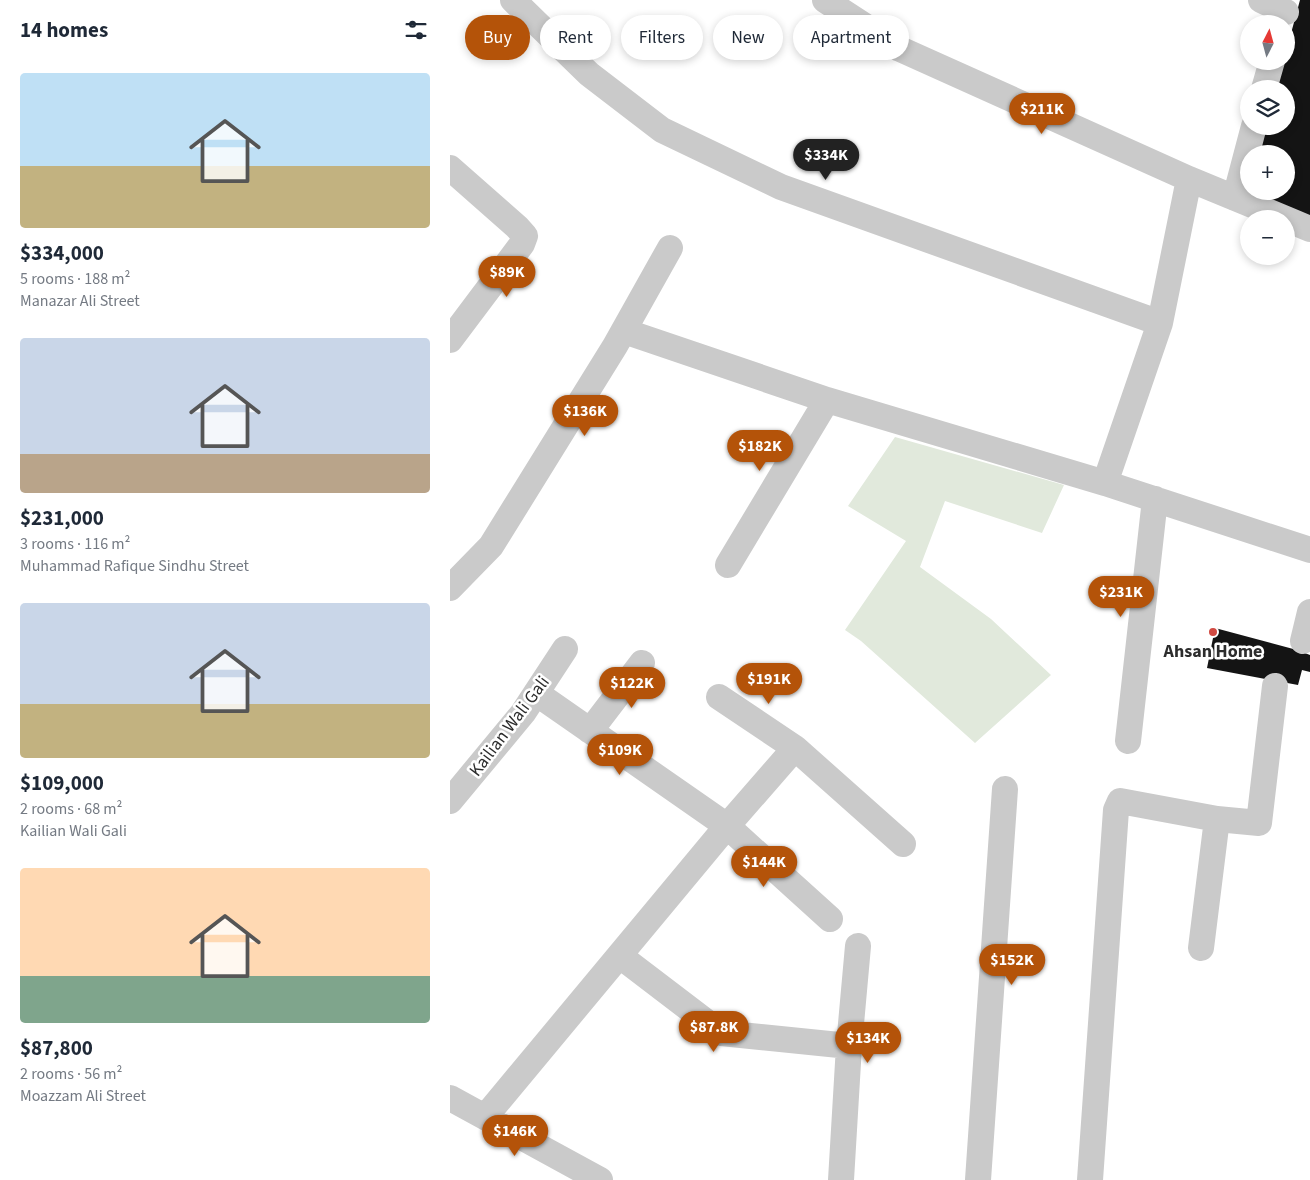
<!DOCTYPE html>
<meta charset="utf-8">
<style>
:root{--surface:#fff;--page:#f6f6f7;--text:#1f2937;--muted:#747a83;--accent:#b45309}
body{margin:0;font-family:"Source Sans 3",sans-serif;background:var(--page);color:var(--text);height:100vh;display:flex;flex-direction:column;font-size:19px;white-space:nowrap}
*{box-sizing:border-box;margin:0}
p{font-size:16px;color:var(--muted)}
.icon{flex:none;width:28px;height:28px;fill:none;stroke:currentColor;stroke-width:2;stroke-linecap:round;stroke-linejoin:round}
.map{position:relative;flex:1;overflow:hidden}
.details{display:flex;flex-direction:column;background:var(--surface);width:450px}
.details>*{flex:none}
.guide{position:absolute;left:15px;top:15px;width:475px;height:45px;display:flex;gap:10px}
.needle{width:32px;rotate:6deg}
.tools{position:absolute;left:790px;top:15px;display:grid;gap:10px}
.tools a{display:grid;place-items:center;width:55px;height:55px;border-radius:50%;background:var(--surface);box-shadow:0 2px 8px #0003;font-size:25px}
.price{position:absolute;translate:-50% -42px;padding:0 11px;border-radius:18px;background:var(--accent);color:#fff;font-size:16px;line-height:32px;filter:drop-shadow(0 1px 2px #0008)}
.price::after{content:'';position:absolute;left:50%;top:30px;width:15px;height:11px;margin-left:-8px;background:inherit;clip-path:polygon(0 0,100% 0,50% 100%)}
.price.active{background:#222;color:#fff}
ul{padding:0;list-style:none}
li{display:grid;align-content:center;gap:10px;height:265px;padding:0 20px}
li span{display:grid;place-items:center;height:155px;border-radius:5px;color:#555}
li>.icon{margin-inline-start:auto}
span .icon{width:90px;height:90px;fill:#fffc;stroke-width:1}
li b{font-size:21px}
h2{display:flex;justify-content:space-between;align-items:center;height:60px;padding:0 20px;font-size:21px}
.chip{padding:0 18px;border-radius:22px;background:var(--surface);box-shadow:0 2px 8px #0003;font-size:18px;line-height:45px}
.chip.active{background:var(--accent);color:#fff}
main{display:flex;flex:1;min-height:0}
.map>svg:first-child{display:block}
.green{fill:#e1e9dc}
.building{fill:#141414}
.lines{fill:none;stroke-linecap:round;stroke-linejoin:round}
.minor{stroke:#cacaca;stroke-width:26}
.poi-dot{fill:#d14a42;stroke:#fff;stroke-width:2}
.labels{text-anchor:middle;stroke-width:5;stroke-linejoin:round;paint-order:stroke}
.poi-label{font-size:18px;font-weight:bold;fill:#2d2d2d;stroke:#fff}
.street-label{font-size:18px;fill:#2d2d2d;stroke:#fff}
</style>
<main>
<section class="details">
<h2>14 homes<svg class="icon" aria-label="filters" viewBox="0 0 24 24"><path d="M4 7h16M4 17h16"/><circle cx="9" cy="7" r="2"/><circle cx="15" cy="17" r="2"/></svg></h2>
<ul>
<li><span style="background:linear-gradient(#bfe0f5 60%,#c2b280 0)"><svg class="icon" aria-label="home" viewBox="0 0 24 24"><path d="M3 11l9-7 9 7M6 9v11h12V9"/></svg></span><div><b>$334,000</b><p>5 rooms · 188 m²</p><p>Manazar Ali Street</p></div></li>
<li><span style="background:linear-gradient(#c9d6e8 75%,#b9a48a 0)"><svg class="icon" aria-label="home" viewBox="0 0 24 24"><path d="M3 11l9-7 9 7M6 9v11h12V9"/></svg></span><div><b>$231,000</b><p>3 rooms · 116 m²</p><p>Muhammad Rafique Sindhu Street</p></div></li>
<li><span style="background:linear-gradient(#c9d6e8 65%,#c2b280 0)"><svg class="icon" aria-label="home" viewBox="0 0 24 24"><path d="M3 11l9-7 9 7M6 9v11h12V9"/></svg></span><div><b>$109,000</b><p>2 rooms · 68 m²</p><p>Kailian Wali Gali</p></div></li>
<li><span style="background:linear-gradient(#ffd9b3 70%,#7fa58c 0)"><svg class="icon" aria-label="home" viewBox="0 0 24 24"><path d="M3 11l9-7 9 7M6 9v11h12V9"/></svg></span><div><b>$87,800</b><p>2 rooms · 56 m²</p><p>Moazzam Ali Street</p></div></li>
</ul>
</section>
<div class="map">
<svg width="860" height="1180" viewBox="0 0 860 1180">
<rect width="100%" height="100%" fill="#fff"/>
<path class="green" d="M445,437L614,485L592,533L495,501L470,567L541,619L601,675L525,743L411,641L395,630L456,541L398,506Z"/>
<path class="building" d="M850,0H860V223L790,193L836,191V154H805L813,126H836V89H826L834,61H836V52Z
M765,628L847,650L860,655V672L852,670L848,685L757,668Z"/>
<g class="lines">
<path class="minor" d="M63,0L139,74L212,130L331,187L710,323
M375,0L450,49L739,179L836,219
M811,0L836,12
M814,89L822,61
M0,168L67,227L75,236L72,244L0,340
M739,179L710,323L655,483L860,550
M785,198L804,126
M836,219L860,229
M174,331L377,400L655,483
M278,565L377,400
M0,588L41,546L165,346L220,248
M853,641L860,612
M86,693L277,826L380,919
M269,697L345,748
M140,731L192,663
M678,741L705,499
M0,801L73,713L115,649
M767,819L809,823L825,686
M170,956L271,1033L399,1046
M0,1098L150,1180
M35,1117L277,826L345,748L453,844
M391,1180L399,1046L408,946
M528,1180L555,789
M640,1180L666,810L670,801L767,819L751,948"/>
</g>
<circle class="poi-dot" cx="763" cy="632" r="5"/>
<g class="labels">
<g class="poi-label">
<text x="763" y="657">Ahsan Home</text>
</g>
<g class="street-label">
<text transform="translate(59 726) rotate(-53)" y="6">Kailian Wali Gali</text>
</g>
</g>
</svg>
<div class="tools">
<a><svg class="needle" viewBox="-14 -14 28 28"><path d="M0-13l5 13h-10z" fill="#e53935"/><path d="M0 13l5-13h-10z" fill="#747a83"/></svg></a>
<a><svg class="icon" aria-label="layers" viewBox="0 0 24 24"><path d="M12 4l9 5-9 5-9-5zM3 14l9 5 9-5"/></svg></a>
<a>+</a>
<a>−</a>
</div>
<b class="price" style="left:592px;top:135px">$211K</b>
<b class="price active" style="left:376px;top:181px">$334K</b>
<b class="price" style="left:57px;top:298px">$89K</b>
<b class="price" style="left:135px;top:437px">$136K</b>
<b class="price" style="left:310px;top:472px">$182K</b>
<b class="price" style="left:671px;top:618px">$231K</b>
<b class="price" style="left:319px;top:705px">$191K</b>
<b class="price" style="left:182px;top:709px">$122K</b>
<b class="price" style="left:170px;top:776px">$109K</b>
<b class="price" style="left:314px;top:888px">$144K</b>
<b class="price" style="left:562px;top:986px">$152K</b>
<b class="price" style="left:264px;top:1053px">$87.8K</b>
<b class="price" style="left:418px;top:1064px">$134K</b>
<b class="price" style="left:65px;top:1157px">$146K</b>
<div class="guide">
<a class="chip active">Buy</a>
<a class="chip">Rent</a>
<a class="chip">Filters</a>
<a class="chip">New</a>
<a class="chip">Apartment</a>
</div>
</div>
</main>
